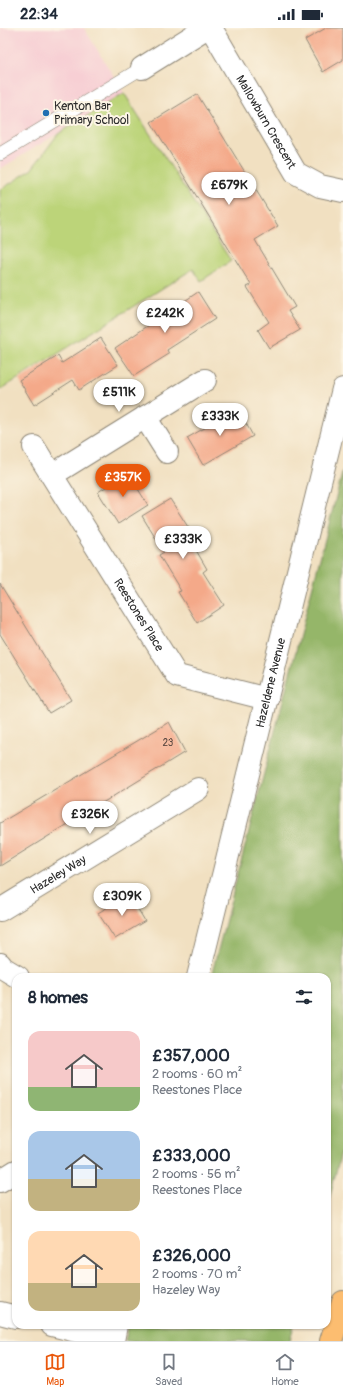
<!DOCTYPE html>
<meta charset="utf-8">
<style>
:root{--surface:#fff;--page:#f2f2f3;--text:#1f2937;--muted:#747a83;--line:#e0e1e3;--accent:#ea580c}
body{margin:0;font-family:Pangolin,sans-serif;background:var(--page);color:var(--text);height:100vh;display:flex;flex-direction:column;font-size:15px;white-space:nowrap}
*{box-sizing:border-box;margin:0}
p{font-size:13px;color:var(--muted)}
.icon{flex:none;width:22px;height:22px;fill:none;stroke:currentColor;stroke-width:2;stroke-linecap:round;stroke-linejoin:round}
.map{position:relative;flex:1;overflow:hidden}
.details{position:absolute;left:12px;top:945px;width:319px;height:356px;display:flex;flex-direction:column;background:var(--surface);border-radius:12px;box-shadow:0 1px 3px #0004}
.details>*{flex:none}
.price{position:absolute;translate:-50% -34px;padding:0 9px;border-radius:14px;background:#fff;color:#222;font-size:13px;line-height:26px;filter:drop-shadow(0 1px 2px #0008)}
.price::after{content:'';position:absolute;left:50%;top:24px;width:12px;height:9px;margin-left:-6px;background:inherit;clip-path:polygon(0 0,100% 0,50% 100%)}
.price.on{background:var(--accent);color:#fff}
ul{padding:0;list-style:none}
li{display:flex;align-items:center;gap:12px;height:100px;padding:0 16px}
li span{display:grid;place-items:center;flex:none;width:112px;height:80px;border-radius:12px;color:#555}
li>.icon{margin-inline-start:auto}
span .icon{width:48px;height:48px;fill:#fffc;stroke-width:1}
li b{font-size:17px}
h2{display:flex;justify-content:space-between;align-items:center;height:48px;padding:0 16px;font-size:17px}
.status{display:flex;justify-content:space-between;align-items:center;height:28px;padding:0 20px;background:var(--surface);direction:ltr}
.status svg{height:11px;fill:currentColor}
.dock{display:flex;justify-content:space-around;align-items:center;height:56px;border-top:1px solid var(--line);background:var(--surface);font-size:11px;color:var(--muted)}
.dock a{display:grid;justify-items:center;gap:2px}
.dock .on{color:var(--accent)}
.map>svg:first-child{display:block}
.built{fill:#f7cfd4}
.green{fill:#bcd479;stroke:#748052}
.forest{fill:#95b669;stroke:#60704a}
.building{fill:#f4a989}
.lines{fill:none;stroke-linecap:round;stroke-linejoin:round}
.service-casing{stroke:#8e8676;stroke-width:14}
.minor-casing{stroke:#8e8676;stroke-width:24}
.tertiary-casing{stroke:#8e8676;stroke-width:24}
.trunk-casing{stroke:#8e8676;stroke-width:24}
.service{stroke:#fff;stroke-width:13}
.minor{stroke:#fff;stroke-width:22}
.tertiary{stroke:#fff;stroke-width:22}
.trunk{stroke:#fcbd6f;stroke-width:22}
.poi-dot{fill:#1f6fb2;stroke:#fcf5e5;stroke-width:1.5}
.labels{text-anchor:middle;stroke-width:4;stroke-linejoin:round;paint-order:stroke}
.number-label{font-size:10px;fill:#5d4a42}
.poi-label{font-size:12px;fill:#2b2b2b;stroke:#fcf5e5;text-anchor:start}
.street-label{font-size:12px;fill:#2b2b2b;stroke:#fcf5e5}
</style>
<div class="status"><b>22:34</b><svg viewBox="0 0 49 12"><path d="M0 12V9h3v3zM5 12V6h3v6zM10 12V3h3v9zM15 12V0h3v12zM26 1h20v11H26zM47 4h2v5h-2z"/></svg></div>
<div class="map">
<svg width="343" height="1313" viewBox="0 0 343 1313">
<rect width="100%" height="100%" fill="#fcf5e5"/>
<filter id="ink" filterUnits="userSpaceOnUse"><feTurbulence type="fractalNoise" baseFrequency=".025" numOctaves="2"/><feDisplacementMap in="SourceGraphic" scale="8" xChannelSelector="R" yChannelSelector="G"/><feConvolveMatrix kernelMatrix="1 2 1 2 8 2 1 2 1" color-interpolation-filters="sRGB"/></filter>
<filter id="wash" filterUnits="userSpaceOnUse"><feTurbulence type="fractalNoise" baseFrequency=".012" numOctaves="4" result="noise"/><feDisplacementMap in="SourceGraphic" scale="16" xChannelSelector="R" yChannelSelector="G"/><feGaussianBlur stdDeviation="0.9" result="paint"/><feColorMatrix in="noise" values="0 0 0 0 0 0 0 0 0 0 0 0 0 0 0 0 0 1.4 0 .05"/><feComposite in="paint" operator="in"/></filter>
<g filter="url(#wash)">
<rect width="100%" height="100%" fill="#f1e0c1"/>
<path class="built" d="M0,0H84L124,65L0,141Z"/>
<path class="green" d="M124,65L231,233L201,253L193,241L0,362V162L31,142L58,106Z"/>
<path class="forest" d="M343,442V1117L327,1179V949H211Z
M129,1297H294L290,1313H125Z"/>
<g id="blocks">
<path class="building" d="M326,0H343V32L323,44L305,12Z
M197,66L278,198L255,212L295,279L288,283L300,302L269,320L258,302L269,294L247,259L251,257L151,94Z
M198,264L215,291L167,322L169,326L134,348L115,320Z
M101,310L118,337L79,362L73,352L34,377L19,352L58,328L62,335Z
M238,381L253,408L203,437L187,410Z
M128,445L148,477L118,496L98,464Z
M170,471L190,502L186,505L207,541L203,544L224,577L197,595L178,564L181,563L159,527L164,524L142,488Z
M0,556L71,672L49,685L0,606Z
M169,694L185,724L0,838V795Z
M129,866L145,893L115,911L98,885Z"/>
</g>
</g>
<g filter="url(#ink)">
<use href="#blocks" fill-opacity="0" stroke="#8e8676" stroke-width="1"/>
<g class="lines">
<defs>
<path id="service" d="M0,126L142,40"/>
<g id="minor">
<path id="s1" d="M211,0L296,145L320,158L343,163"/>
<path d="M142,40L206,0"/>
<path d="M145,389L167,424"/>
<path id="s2" d="M34,419L177,648L267,671"/>
<path d="M52,447L205,352"/>
<path id="s3" d="M0,882L198,761"/>
<path d="M0,936L3,940L18,949"/>
<path d="M0,1153L16,1143"/>
<path d="M0,1285L16,1289"/>
<path d="M52,1297L113,1312"/>
</g>
<g id="tertiary">
<path id="s4" d="M198,949L343,361"/>
<path d="M113,1313L116,1297"/>
</g>
<path id="trunk" d="M331,1313L343,1274"/>
</defs>
<use href="#service" class="service-casing"/>
<use href="#minor" class="minor-casing"/>
<use href="#tertiary" class="tertiary-casing"/>
<use href="#trunk" class="trunk-casing"/>
<use href="#service" class="service"/>
<use href="#minor" class="minor"/>
<use href="#tertiary" class="tertiary"/>
<use href="#trunk" class="trunk"/>
</g>
</g>
<circle class="poi-dot" cx="46" cy="85" r="4"/>
<g class="labels">
<g class="number-label">
<text x="168" y="718">23</text>
</g>
<g class="poi-label">
<text x="54" y="82">Kenton Bar<tspan x="54" dy="14">Primary School</tspan></text>
</g>
<g class="street-label">
<text dy="4" stroke="none"><textPath href="#s1" startOffset="109">Mallowburn Crescent</textPath></text>
<text dy="4" stroke="none"><textPath href="#s2" startOffset="198">Reestones Place</textPath></text>
<text dy="4" stroke="none"><textPath href="#s4" startOffset="303">Hazeldene Avenue</textPath></text>
<text dy="4" stroke="none"><textPath href="#s3" startOffset="68">Hazeley Way</textPath></text>
</g>
</g>
</svg>
<b class="price" style="left:229px;top:178px">£679K</b>
<b class="price" style="left:165px;top:306px">£242K</b>
<b class="price" style="left:119px;top:385px">£511K</b>
<b class="price" style="left:220px;top:409px">£333K</b>
<b class="price on" style="left:123px;top:470px">£357K</b>
<b class="price" style="left:183px;top:532px">£333K</b>
<b class="price" style="left:90px;top:807px">£326K</b>
<b class="price" style="left:122px;top:889px">£309K</b>
<section class="details">
<h2>8 homes<svg class="icon" aria-label="filters" viewBox="0 0 24 24"><path d="M4 7h16M4 17h16"/><circle cx="9" cy="7" r="2"/><circle cx="15" cy="17" r="2"/></svg></h2>
<ul>
<li><span style="background:linear-gradient(#f6c9c9 70%,#8fb573 0)"><svg class="icon" aria-label="home" viewBox="0 0 24 24"><path d="M3 11l9-7 9 7M6 9v11h12V9"/></svg></span><div><b>£357,000</b><p>2 rooms · 60 m²</p><p>Reestones Place</p></div></li>
<li><span style="background:linear-gradient(#a9c7e8 60%,#c2b280 0)"><svg class="icon" aria-label="home" viewBox="0 0 24 24"><path d="M3 11l9-7 9 7M6 9v11h12V9"/></svg></span><div><b>£333,000</b><p>2 rooms · 56 m²</p><p>Reestones Place</p></div></li>
<li><span style="background:linear-gradient(#ffd9b3 65%,#c2b280 0)"><svg class="icon" aria-label="home" viewBox="0 0 24 24"><path d="M3 11l9-7 9 7M6 9v11h12V9"/></svg></span><div><b>£326,000</b><p>2 rooms · 70 m²</p><p>Hazeley Way</p></div></li>
</ul>
</section>
</div>
<nav class="dock">
<a class="on"><svg class="icon" aria-label="map" viewBox="0 0 24 24"><path d="M3 6l6-2 6 2 6-2v14l-6 2-6-2-6 2zM9 4v14M15 6v14"/></svg>Map</a>
<a><svg class="icon" aria-label="saved" viewBox="0 0 24 24"><path d="M7 4h10v16l-5-4-5 4z"/></svg>Saved</a>
<a><svg class="icon" aria-label="home" viewBox="0 0 24 24"><path d="M3 11l9-7 9 7M6 9v11h12V9"/></svg>Home</a>
</nav>
